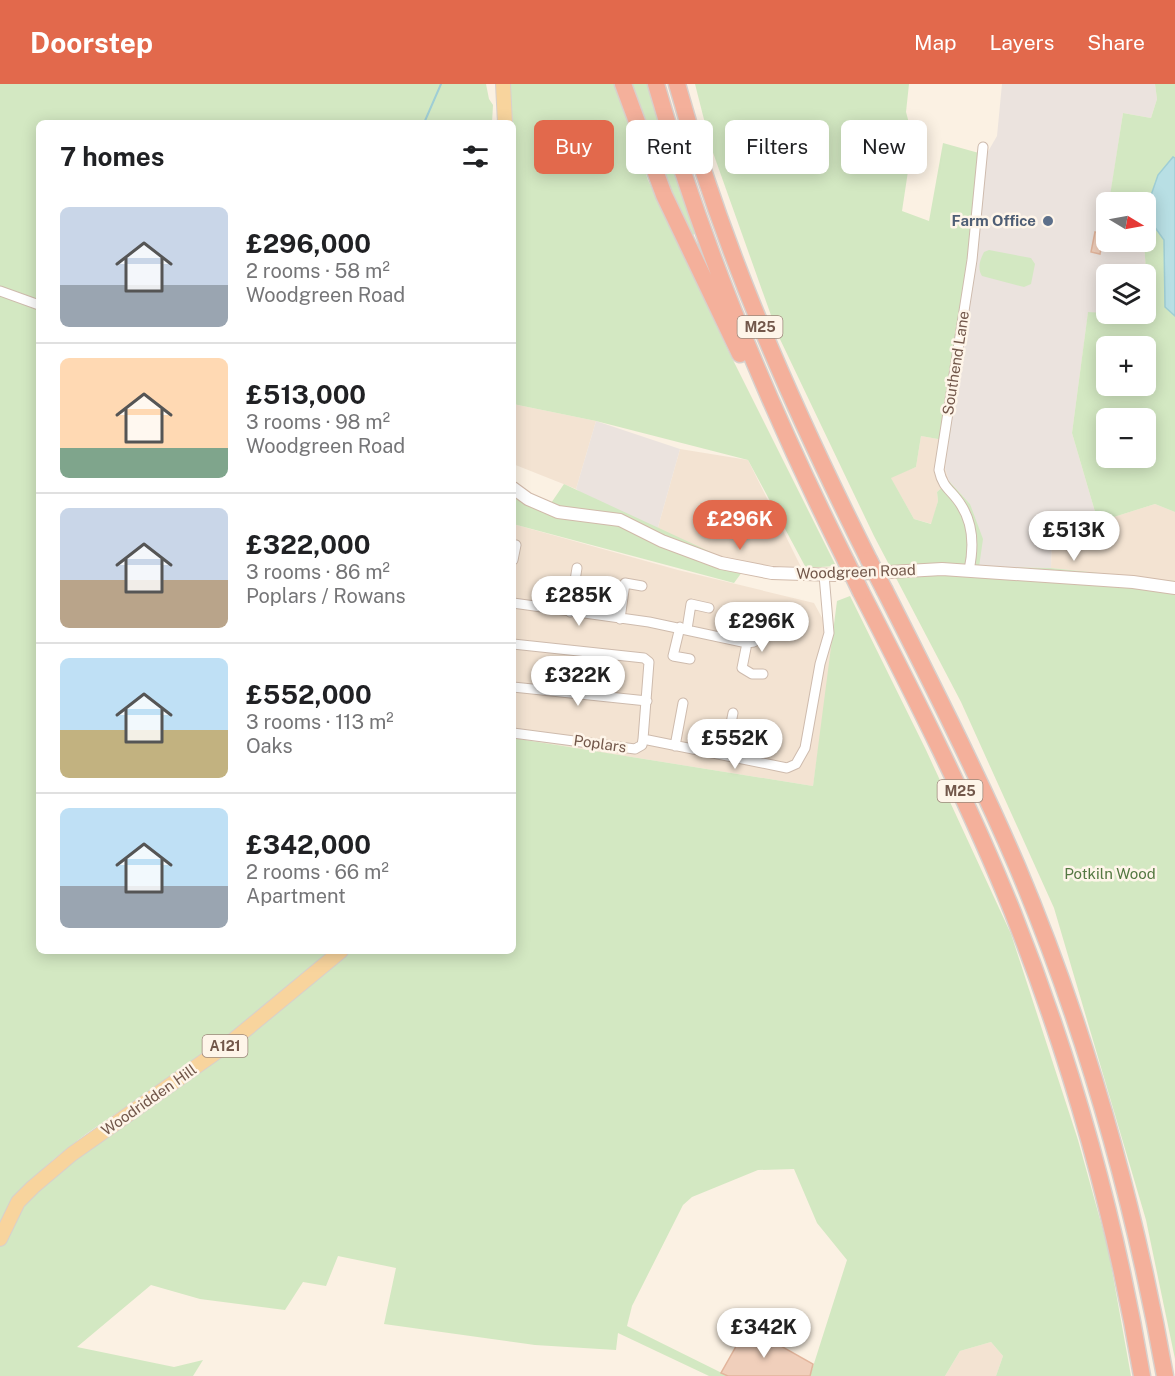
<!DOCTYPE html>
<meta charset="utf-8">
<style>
:root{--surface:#fff;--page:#f2f2f2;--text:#202124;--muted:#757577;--line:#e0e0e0;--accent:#e2694c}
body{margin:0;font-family:"Public Sans",sans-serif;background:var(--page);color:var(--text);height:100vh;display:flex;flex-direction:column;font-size:22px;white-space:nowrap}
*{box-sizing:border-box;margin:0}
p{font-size:20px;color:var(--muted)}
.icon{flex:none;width:33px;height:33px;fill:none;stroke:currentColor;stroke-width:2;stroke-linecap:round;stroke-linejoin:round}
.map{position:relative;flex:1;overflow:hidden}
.details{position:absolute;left:36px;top:36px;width:480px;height:834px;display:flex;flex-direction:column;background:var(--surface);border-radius:9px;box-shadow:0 3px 15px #0003}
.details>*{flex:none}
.hud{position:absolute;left:534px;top:36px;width:550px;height:54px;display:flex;gap:12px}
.needle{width:39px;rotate:100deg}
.controls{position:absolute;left:1096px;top:108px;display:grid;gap:12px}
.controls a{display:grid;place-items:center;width:60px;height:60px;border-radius:9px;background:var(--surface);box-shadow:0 3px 15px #0003;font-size:30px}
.price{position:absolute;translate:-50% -51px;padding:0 14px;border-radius:21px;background:#fff;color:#222;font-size:20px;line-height:39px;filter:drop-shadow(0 2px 3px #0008)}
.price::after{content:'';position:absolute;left:50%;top:36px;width:18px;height:14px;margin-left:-9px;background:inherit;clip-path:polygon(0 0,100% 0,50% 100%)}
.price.current{background:var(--accent);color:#fff}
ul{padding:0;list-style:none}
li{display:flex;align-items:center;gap:18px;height:150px;padding:0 24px}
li+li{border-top:2px solid var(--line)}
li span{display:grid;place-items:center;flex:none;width:168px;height:120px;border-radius:9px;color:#555}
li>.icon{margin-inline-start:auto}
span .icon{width:72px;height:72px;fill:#fffc;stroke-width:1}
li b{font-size:26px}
h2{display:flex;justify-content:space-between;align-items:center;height:72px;padding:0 24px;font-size:26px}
.chip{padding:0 21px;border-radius:9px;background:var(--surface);box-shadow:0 3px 15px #0003;font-size:21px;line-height:54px}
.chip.current{background:var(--accent);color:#fff}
header{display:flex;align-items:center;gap:36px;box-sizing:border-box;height:84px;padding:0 30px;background:var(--accent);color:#fff}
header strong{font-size:28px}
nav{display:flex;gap:33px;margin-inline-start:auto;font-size:21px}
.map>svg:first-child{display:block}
.residential{fill:#f3e3d2}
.industrial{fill:#ebe3de}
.green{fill:#d3e8c2;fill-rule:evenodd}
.water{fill:#b8dfe4;stroke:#9fced5;stroke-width:1.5}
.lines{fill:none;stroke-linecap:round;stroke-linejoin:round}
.stream{stroke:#9fced5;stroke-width:2}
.building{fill:#f0cfbb;stroke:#e2b59c;stroke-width:1.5}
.street-casing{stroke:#cebbad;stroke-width:11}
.secondary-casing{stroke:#d1baaa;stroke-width:14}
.primary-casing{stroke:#d8d0cc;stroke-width:16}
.highway-casing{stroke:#d8d0cc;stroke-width:19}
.street{stroke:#fff;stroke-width:9}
.secondary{stroke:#fff;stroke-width:12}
.primary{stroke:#f8d49d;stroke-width:14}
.highway{stroke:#f4b09b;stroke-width:16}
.highway-bridge-casing{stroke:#d8d0cc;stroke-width:19;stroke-linecap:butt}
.highway-bridge{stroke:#f4b09b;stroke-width:16}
.service-dot{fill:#5c6f8a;stroke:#fef5e9;stroke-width:2}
.labels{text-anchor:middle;stroke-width:5;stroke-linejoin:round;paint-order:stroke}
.shield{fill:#fef5e9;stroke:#9c867a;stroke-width:1.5}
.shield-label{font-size:14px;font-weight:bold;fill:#72574a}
.service-label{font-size:15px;font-weight:bold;fill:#4e5e75;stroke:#fef5e9;text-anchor:end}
.street-label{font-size:15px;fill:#72574a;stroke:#fef5e9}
.park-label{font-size:15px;fill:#547842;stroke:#fef5e9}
</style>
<header>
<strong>Doorstep</strong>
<nav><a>Map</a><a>Layers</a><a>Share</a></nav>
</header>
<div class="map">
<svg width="1175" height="1292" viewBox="0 0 1175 1292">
<rect width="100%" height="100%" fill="#fbf1e3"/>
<path class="residential" d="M513,320L596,337L576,405L513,380Z
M921,352L949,357L945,384L949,397L937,408L938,417L932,440L914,435L890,393L916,383Z
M680,365L748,376L801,483L737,480L655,454Z
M1155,420L1175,428V497L1051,484L1052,445L1098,438Z
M513,440L678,486L814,519L834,556L813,702L513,654Z
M991,1258L1003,1272L996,1292H945L960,1267Z"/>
<path class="industrial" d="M1002,0H1155L1157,15L1151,34L1123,29L1106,140L1107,158H1144L1149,232L1107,230H1146V190H1107V229H1088L1072,349L1098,438L1052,445L1051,484L978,483L970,420L949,397L945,384L986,71L997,52Z
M596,337L680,365L655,454L620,436L576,405Z"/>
<path class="green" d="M0,0H486L489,15L493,21L492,39H39V867H332C289,902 248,938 204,971C139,1019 40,1066 0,1138Z
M509,0H616L648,96L727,264L836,482L806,484L748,376L596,337L513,320V39Z
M629,0H649L665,59L695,150L688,153Z
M695,0H909L906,28L913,54L902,127L929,137L943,59L986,71L949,357L921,352L916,383L891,394L914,435L931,440L938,417L937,408L949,397L970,420L983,455L979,483L1051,484L1175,497V1275L1146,1136L1054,824L961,618L874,452L778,251L711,63Z
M1155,0H1175V428L1155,420L1098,438L1072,349L1088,228L1149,232L1144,158H1146V118H1109L1123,29L1151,34L1157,15ZM1107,262H1146V302H1107ZM1107,334H1146V374H1107Z
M989,166L1031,174L1035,180L1031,200L1024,203L982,192C977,184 980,176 984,168Z
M564,400L745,484L734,499L513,440V408L545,428Z
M850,512L926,666L1011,850L1078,1056L1108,1164L1131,1292H996L1003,1272L991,1258L960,1267L945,1292H810L847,1176L817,1139L794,1085L758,1086L692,1113L683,1121L632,1222L627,1242L728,1292H709L618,1249L616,1266L535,1261L384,1240L396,1184L338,1172L326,1202L303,1198L285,1226L200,1215L151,1201L77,1263L174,1283L203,1276L193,1292H0V1159L13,1129L64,1084L350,867H513V654L813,702L837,517Z"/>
<path class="water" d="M1173,73L1175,74V232L1165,223L1164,156L1154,142L1149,117L1158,91Z"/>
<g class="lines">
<path class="stream" d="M424,39L441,0"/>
</g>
<path class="building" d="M1095,148L1104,150L1100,170L1091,168Z
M747,1243L813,1280L810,1292H728L721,1289Z"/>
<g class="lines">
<defs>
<path id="street" d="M0,207L39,221
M513,476L516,461
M969,486C974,463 974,441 961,421C952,406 943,405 939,386L972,176L983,63
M513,519L649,538L747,559
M570,528L577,484
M750,530L762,537
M620,535L625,499L642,502
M680,543L673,572L690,575
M687,545L691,520L709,524
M747,559L742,584L752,590H763
M747,559L754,558L762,537L772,539
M513,560L644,574L649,578L643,655L642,661L635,665L513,649
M513,603L647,617
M643,655L787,684L796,680L805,664L820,580L829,549L824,491
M675,662L683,619
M725,670L733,629"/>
<path id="secondary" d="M513,404L528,415L558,428L620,436L662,457L721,479L772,489L836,491L942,485L1133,498L1175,504"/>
<path id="primary" d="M503,0L505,39
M0,1155L18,1118L33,1103L72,1070L231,958L341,867"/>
<path id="highway" d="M623,0L664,111L740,270
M656,0C703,166 769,323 846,477
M677,0C723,167 792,322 869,476
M885,507C931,598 977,689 1017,782C1086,946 1134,1117 1165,1292
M861,508C915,613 969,719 1013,829C1072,978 1115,1133 1142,1292"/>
</defs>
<use href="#street" class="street-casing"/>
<use href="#secondary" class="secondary-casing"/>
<use href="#primary" class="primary-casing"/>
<use href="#highway" class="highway-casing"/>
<use href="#street" class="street"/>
<use href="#secondary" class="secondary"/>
<use href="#primary" class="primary"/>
<use href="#highway" class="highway"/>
<defs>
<path id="highway-bridge" d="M869,476L885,507
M846,477L861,508"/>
</defs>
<use href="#highway-bridge" class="highway-bridge-casing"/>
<use href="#highway-bridge" class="highway-bridge"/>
</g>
<circle class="service-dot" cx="1048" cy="137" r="6"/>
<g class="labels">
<g class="shield">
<rect x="737.5" y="232" width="45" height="22" rx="4.5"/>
<rect x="937.5" y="696" width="45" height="22" rx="4.5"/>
<rect x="202.5" y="951" width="45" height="22" rx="4.5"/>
</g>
<g class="shield-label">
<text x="760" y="248">M25</text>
<text x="960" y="712">M25</text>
<text x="225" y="967">A121</text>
</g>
<g class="service-label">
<text x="1036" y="142">Farm Office</text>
</g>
<g class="street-label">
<text transform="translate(956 279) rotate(-81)" y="5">Southend Lane</text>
<text transform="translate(856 488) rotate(-2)" y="5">Woodgreen Road</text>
<text transform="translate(600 660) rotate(8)" y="5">Poplars</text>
<text transform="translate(149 1016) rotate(-35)" y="5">Woodridden Hill</text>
</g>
<g class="park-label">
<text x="1110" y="795">Potkiln Wood</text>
</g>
</g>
</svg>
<div class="controls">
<a><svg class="needle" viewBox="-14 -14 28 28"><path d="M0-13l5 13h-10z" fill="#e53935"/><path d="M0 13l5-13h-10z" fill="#757577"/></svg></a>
<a><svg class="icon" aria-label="layers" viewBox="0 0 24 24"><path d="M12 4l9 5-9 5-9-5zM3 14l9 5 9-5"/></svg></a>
<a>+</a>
<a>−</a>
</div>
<b class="price current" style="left:740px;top:467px">£296K</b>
<b class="price" style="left:1074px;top:478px">£513K</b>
<b class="price" style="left:579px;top:543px">£285K</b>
<b class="price" style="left:762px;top:569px">£296K</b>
<b class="price" style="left:578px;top:623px">£322K</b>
<b class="price" style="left:735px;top:686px">£552K</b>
<b class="price" style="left:764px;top:1275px">£342K</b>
<div class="hud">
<a class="chip current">Buy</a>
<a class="chip">Rent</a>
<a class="chip">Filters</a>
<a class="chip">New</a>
</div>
<section class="details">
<h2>7 homes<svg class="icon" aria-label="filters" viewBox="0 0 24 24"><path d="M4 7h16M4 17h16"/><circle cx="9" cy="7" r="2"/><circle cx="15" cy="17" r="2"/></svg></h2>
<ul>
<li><span style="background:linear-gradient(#c9d6e8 65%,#9aa5b1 0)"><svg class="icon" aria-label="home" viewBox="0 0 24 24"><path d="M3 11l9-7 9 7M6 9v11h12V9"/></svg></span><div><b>£296,000</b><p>2 rooms · 58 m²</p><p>Woodgreen Road</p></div></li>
<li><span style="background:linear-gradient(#ffd9b3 75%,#7fa58c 0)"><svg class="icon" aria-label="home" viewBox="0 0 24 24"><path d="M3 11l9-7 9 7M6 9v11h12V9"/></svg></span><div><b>£513,000</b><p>3 rooms · 98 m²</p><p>Woodgreen Road</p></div></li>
<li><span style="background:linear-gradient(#c9d6e8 60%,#b9a48a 0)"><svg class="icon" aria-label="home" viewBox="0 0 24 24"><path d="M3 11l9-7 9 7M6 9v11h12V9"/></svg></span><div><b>£322,000</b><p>3 rooms · 86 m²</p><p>Poplars / Rowans</p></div></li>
<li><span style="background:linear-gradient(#bfe0f5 60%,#c2b280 0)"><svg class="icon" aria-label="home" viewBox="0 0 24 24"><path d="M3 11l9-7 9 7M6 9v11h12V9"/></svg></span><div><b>£552,000</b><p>3 rooms · 113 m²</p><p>Oaks</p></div></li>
<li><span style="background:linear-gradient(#bfe0f5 65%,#9aa5b1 0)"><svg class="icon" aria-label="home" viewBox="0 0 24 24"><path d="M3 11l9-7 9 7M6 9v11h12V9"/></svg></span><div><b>£342,000</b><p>2 rooms · 66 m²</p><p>Apartment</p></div></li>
</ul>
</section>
</div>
